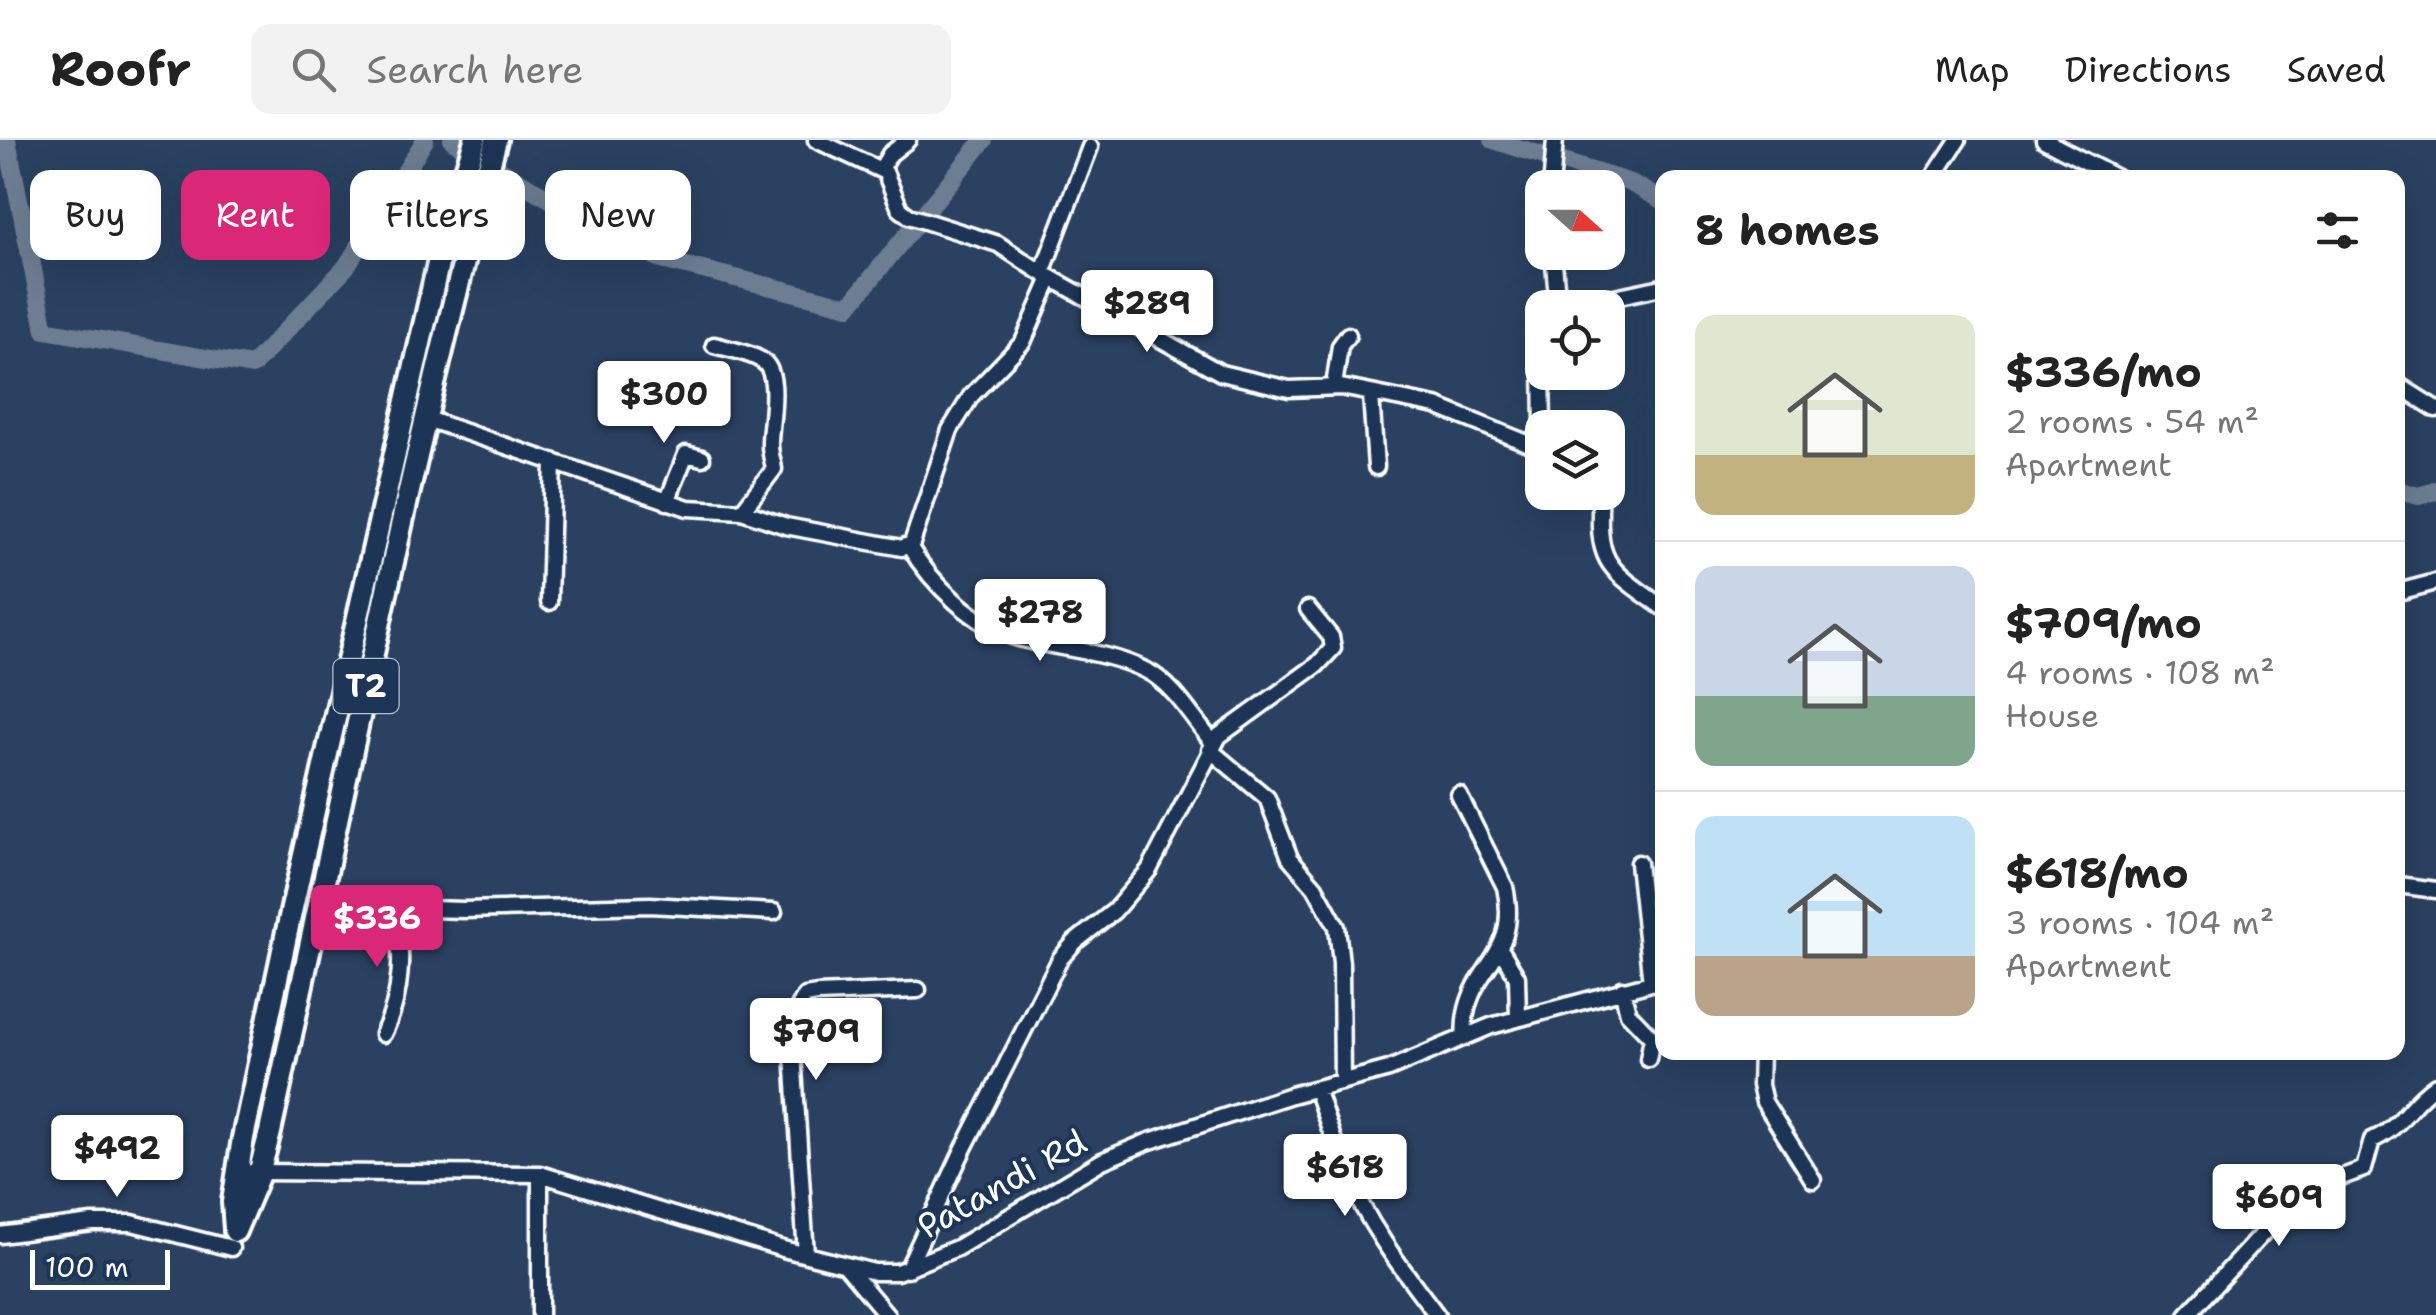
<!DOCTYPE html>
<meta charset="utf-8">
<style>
:root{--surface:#fff;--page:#f2f2f2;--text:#222;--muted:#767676;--line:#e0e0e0;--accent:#db2777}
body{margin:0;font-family:"Shantell Sans",sans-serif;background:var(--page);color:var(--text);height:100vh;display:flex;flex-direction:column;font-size:38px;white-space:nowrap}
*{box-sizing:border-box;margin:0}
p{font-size:32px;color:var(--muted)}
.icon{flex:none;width:55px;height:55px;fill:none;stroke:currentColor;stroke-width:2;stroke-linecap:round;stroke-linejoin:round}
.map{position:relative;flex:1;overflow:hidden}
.sheet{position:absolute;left:1655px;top:30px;width:750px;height:890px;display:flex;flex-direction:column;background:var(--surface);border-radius:20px;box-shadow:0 10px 40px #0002}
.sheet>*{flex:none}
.top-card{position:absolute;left:30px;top:30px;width:950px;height:90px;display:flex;gap:20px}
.needle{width:65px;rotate:111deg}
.controls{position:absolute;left:1525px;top:30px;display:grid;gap:20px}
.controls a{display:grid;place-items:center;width:100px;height:100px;border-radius:20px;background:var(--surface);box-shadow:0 10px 40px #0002;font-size:50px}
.scale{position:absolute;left:30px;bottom:25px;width:140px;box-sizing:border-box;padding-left:10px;border:5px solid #fff;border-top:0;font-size:28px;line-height:35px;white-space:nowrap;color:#fff;-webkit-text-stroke:8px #1d3557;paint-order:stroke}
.price{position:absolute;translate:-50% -85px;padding:0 22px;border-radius:10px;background:#fff;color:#222;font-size:32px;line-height:65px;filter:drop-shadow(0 2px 5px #0008)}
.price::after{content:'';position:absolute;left:50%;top:60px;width:30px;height:22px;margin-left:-15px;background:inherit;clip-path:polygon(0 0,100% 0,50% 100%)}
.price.on{background:var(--accent);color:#fff}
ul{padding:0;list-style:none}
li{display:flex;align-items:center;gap:30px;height:250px;padding:0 40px}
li+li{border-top:2px solid var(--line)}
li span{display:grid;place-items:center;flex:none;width:280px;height:200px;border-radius:20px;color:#555}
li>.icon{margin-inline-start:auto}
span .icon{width:120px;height:120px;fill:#fffc;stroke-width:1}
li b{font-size:42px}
h2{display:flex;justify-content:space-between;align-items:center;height:120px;padding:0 40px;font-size:42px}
.pill{padding:0 35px;border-radius:20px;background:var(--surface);box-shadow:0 10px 40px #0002;font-size:35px;line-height:90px}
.pill.on{background:var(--accent);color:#fff}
header{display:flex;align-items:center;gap:60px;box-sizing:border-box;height:140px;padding:0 50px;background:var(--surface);border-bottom:2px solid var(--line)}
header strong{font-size:48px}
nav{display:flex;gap:55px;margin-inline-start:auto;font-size:35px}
.search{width:700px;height:90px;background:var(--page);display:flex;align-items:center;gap:25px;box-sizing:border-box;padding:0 35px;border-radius:20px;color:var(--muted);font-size:38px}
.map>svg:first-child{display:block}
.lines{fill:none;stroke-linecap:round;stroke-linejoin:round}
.river{stroke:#6d7d92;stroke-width:18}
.minor-casing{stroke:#fff;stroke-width:21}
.highway-casing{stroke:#fff;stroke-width:28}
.minor{stroke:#1d3557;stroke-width:14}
.highway{stroke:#1d3557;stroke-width:20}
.labels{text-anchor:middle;stroke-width:8;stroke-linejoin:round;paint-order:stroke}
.shield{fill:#1d3557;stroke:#bbc2cd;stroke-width:2.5}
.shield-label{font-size:32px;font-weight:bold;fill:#fff}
.street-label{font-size:35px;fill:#fff;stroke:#1d3557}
</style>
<header>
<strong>Roofr</strong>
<div class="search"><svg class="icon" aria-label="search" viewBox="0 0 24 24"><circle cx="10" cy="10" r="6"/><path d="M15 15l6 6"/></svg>Search here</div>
<nav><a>Map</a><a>Directions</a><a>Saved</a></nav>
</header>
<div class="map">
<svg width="2436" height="1175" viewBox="0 0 2436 1175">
<rect width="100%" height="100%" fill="#2a4161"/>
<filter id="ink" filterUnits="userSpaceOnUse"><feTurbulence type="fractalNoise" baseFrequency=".01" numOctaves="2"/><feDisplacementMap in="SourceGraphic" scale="20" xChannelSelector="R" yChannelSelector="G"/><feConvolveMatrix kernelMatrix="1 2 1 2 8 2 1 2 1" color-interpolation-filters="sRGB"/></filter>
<g filter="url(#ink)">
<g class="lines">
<path class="river" d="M7,0L45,190L252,226L346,127L425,0
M452,0L530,48L662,120L849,166L984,0
M1493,0L1631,43L1662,60
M2398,350L2418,356L2436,351"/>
<defs>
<path id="minor" d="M816,0L885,32L900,69L909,76L998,104L1042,133L1221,233L1289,249L1341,247L1436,266L1542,309
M2044,0L2117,38
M881,29L890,14L908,0
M1933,38L1958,0
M1551,48L1555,0
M1553,112L1558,168
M1042,133L1090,7
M1558,163L1600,160L1662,147
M714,205C729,209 748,212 761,220C783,232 769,286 770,305C770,314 773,321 774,329L742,371
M1542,227L1543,288
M2398,245L2436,269
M1334,246L1340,206L1348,195
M1371,255L1376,327
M427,279L688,368L742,371L786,386L902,408L912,403L950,290L971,256L1023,202L1051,138
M1601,352C1596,424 1606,427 1662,467
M667,362L686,314L702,318
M909,406C932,444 974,486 1019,498C1061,509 1106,511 1145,530C1173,543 1194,580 1213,603
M2398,452L2436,442
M549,462L553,321
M1210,610L1267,658L1290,718L1315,747L1337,787L1341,823L1342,942
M1459,655L1505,747C1520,815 1475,823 1466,874C1464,881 1465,890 1464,898
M1638,723L1651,843
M2398,745L2436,750
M320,766L464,770L650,765L774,772
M1501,810L1517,837L1518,878
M1622,849L1628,873L1652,898L1648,919
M383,894C402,857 405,808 393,768
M1761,912L1760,945L1764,962L1813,1040
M1316,949C1326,976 1334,1004 1345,1030C1367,1084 1402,1129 1437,1175
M251,1032L540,1034L783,1109L874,1132H897L957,1108L1102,1021L1147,1002L1291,955L1389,929L1491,886L1662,840
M540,1034V1175
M0,1095L92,1083H132L231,1108
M806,1115L791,882L805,856L817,854L918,850
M846,1126L887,1175
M907,1130L962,1012L1060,819L1075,802L1114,771L1149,730L1219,596L1317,525L1333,508L1331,497L1308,469
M2187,1175L2289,1065L2317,1046L2364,1029L2372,1000C2403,987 2408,964 2436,945"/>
<path id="highway" d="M235,1089L233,1062L243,998L292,768L438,124L475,0
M235,1091L259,1034L270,992C343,661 407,327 496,0"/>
</defs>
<use href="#minor" class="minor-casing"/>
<use href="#highway" class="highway-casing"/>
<use href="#minor" class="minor"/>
<use href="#highway" class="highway"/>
</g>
</g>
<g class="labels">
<rect class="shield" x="333.5" y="519" width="65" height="54" rx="8"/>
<g class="shield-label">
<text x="366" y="557">T2</text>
</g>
<g class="street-label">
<text transform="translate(1002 1044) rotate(-29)" y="12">Patandi Rd</text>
</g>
</g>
</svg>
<div class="controls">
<a><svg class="needle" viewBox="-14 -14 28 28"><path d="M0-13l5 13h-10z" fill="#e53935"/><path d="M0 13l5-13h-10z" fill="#767676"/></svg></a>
<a><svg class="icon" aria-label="locate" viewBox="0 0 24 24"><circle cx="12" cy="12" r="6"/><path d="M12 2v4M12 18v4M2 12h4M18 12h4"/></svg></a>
<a><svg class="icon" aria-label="layers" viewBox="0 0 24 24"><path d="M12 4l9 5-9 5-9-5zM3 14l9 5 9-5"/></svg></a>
</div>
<div class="scale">100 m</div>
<b class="price" style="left:1147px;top:215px">$289</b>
<b class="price" style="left:664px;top:306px">$300</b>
<b class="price" style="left:1040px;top:524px">$278</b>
<b class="price on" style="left:377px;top:830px">$336</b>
<b class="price" style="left:816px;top:943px">$709</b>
<b class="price" style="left:117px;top:1060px">$492</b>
<b class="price" style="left:1345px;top:1079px">$618</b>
<b class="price" style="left:2279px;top:1109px">$609</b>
<div class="top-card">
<a class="pill">Buy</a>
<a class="pill on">Rent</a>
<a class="pill">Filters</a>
<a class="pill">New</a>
</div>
<section class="sheet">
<h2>8 homes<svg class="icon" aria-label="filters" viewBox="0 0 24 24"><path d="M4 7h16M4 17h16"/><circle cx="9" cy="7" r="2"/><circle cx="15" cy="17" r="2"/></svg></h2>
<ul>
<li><span style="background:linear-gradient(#dfe7d0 70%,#c2b280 0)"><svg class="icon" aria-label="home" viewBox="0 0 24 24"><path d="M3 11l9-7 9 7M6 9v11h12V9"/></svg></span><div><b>$336/mo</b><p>2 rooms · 54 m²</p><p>Apartment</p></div></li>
<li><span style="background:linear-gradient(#c9d6e8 65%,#7fa58c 0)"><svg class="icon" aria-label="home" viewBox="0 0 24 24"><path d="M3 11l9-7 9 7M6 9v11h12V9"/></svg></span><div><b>$709/mo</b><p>4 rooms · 108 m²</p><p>House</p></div></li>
<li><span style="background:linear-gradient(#bfe0f5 70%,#b9a48a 0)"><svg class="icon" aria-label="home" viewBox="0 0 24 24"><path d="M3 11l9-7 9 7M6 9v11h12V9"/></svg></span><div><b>$618/mo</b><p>3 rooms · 104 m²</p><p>Apartment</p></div></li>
</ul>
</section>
</div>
